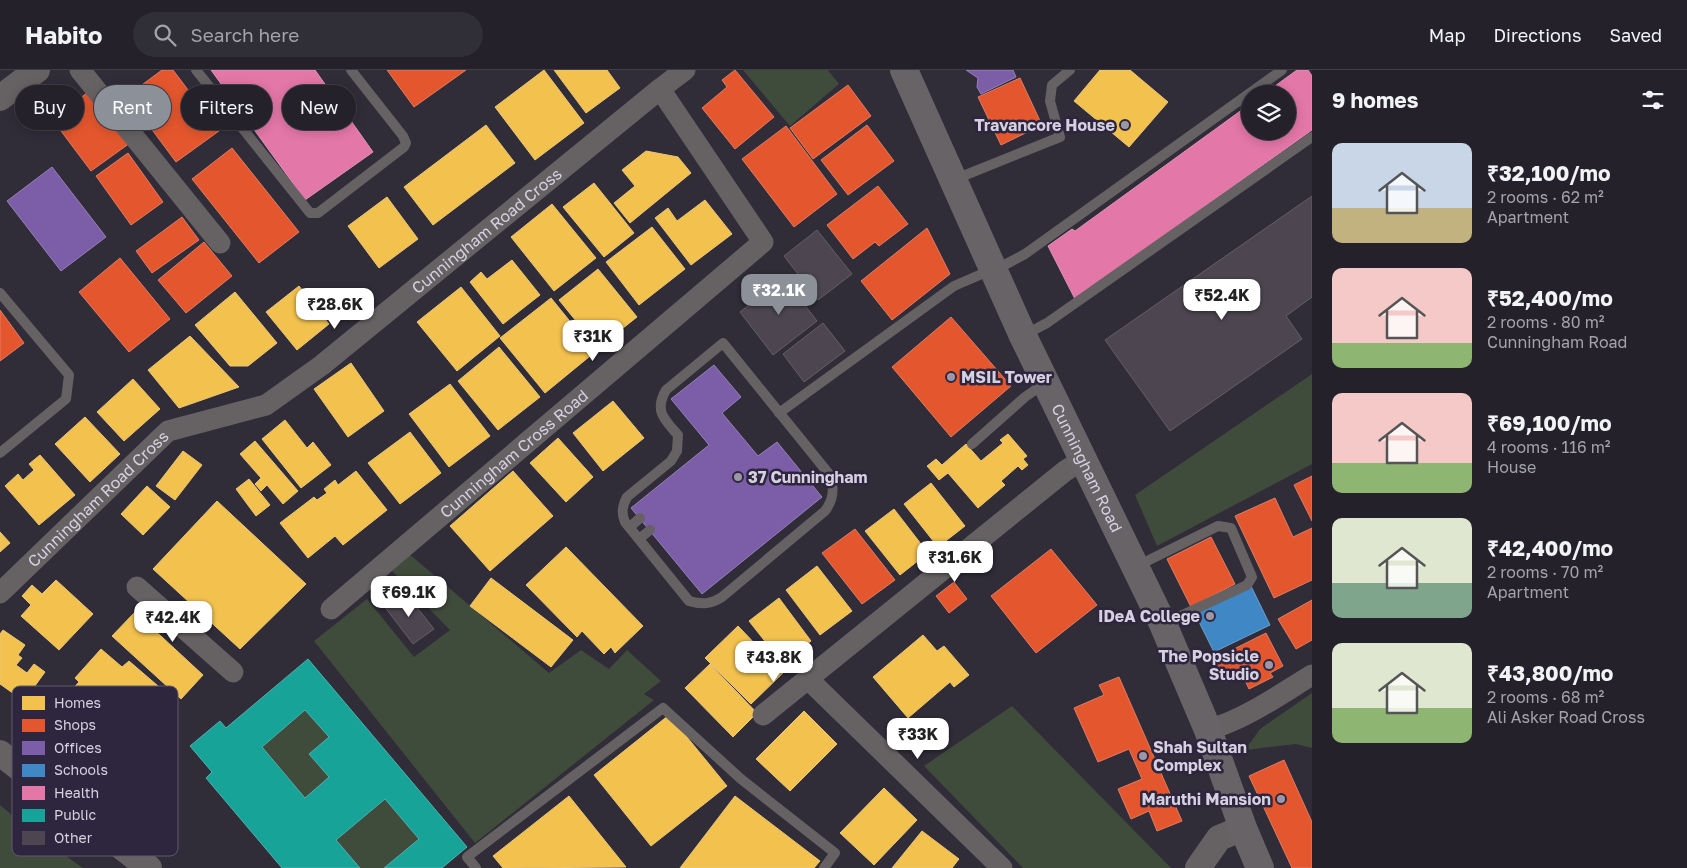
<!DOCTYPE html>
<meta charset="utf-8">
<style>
:root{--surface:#24212a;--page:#302e36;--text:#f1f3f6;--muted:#a3a3a8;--line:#413e47;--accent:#8c9099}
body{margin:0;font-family:"Golos Text",sans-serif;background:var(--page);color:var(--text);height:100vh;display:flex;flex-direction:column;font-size:19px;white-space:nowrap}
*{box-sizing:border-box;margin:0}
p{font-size:16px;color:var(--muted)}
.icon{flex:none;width:28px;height:28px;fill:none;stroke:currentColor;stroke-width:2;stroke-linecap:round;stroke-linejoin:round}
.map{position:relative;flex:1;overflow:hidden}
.sheet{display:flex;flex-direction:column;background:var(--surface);width:375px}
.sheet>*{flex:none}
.banner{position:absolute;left:15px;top:15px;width:475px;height:45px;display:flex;gap:10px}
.fabs{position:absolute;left:1241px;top:15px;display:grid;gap:10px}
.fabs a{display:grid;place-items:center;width:55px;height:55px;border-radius:50%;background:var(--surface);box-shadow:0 2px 12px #0003,0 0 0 1px var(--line);font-size:25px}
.price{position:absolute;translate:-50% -42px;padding:0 11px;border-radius:10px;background:#fff;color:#222;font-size:16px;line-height:32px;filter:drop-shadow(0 1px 2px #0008)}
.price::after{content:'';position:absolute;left:50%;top:30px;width:15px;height:11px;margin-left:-8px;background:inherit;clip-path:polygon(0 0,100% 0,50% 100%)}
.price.selected{background:var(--accent);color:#fff}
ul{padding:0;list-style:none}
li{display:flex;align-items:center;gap:15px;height:125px;padding:0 20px}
li span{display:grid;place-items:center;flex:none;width:140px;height:100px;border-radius:10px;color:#555}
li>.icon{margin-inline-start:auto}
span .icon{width:60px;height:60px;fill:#fffc;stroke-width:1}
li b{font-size:21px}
h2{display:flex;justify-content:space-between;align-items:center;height:60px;padding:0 20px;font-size:21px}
.chip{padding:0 18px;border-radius:22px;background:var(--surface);box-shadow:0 2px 12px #0003,0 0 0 1px var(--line);font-size:18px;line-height:45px}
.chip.selected{background:var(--accent);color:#fff}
header{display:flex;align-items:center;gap:30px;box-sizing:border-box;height:70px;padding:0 25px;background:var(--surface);border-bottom:1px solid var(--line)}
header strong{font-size:24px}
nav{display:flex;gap:28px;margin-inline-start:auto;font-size:18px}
.search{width:350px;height:45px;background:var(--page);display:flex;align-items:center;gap:12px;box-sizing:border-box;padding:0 18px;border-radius:28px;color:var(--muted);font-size:19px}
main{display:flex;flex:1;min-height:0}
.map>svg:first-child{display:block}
.green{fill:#3f4b3b}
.homes{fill:#f2c14e;stroke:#eac67a}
.shops{fill:#e4572e;stroke:#e07c64}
.offices{fill:#7b5ea7;stroke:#9680b8}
.schools{fill:#3f88c5;stroke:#6c9ecd}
.health{fill:#e377a8;stroke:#df92b9}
.public{fill:#17a398;stroke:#50b1ae;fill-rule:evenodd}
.building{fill:#4d4651;stroke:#645e67}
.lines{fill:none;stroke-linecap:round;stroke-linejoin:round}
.service{stroke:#666264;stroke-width:10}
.minor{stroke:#666264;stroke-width:21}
.tertiary{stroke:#666264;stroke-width:26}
.primary{stroke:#686367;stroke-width:28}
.poi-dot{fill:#9c97a6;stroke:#2e263e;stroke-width:2}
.labels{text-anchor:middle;stroke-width:5;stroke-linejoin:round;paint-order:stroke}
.poi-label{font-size:16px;font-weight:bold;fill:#d6d1e1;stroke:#2e263e;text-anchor:end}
.street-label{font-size:16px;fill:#d6d1e1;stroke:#2e263e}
.key{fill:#2e263e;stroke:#60596f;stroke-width:1}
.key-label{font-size:14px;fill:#d6d1e1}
</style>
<header>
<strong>Habito</strong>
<div class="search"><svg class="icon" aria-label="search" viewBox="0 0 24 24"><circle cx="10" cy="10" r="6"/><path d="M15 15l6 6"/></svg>Search here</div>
<nav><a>Map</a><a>Directions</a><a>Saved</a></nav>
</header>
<main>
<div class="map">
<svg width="1312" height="798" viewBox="0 0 1312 798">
<rect width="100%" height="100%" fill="#302c38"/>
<path class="green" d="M743,0H828L839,14L790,56Z
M1312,304V394L1157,476L1135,425Z
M408,483L549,603L581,580L609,599L627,580L661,611L644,624L654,630L475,773L314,571L367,529L414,587L450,560L392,501Z
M1312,623V678L1296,674L1245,680L1260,659Z
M1012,636L1171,798H1023L924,696Z
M305,640L329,667L309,684L329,707L305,728L262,677Z
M385,729L419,769L384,798H360L336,770Z
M0,735L31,761L83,798H0Z"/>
<path class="homes" d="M544,0L584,53L535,90L495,37Z
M554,0H607L620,18L586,43Z
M1100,0H1130L1168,32L1129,77L1074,31Z
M486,55L515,93L433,155L404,117Z
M646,81L678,87L691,103L630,153L614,133L635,116L622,100Z
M594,113L634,163L604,187L563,137Z
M387,127L418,169L379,198L348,156Z
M705,130L732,164L691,195L655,148L668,138L677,151Z
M552,134L596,188L554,221L511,167Z
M652,157L685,199L639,235L606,192Z
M512,190L540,225L503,254L470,212L481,202L487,209Z
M598,199L637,247L598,278L559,230Z
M299,216L329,254L297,280L266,242Z
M461,217L500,266L457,301L417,252Z
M235,222L277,273L248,296H230L195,255Z
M551,228L595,282L545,323L500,268Z
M190,266L239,317L179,338L148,300Z
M499,277L540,327L498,360L458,311Z
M351,293L384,341L348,367L314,319Z
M133,309L160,339L124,371L97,342Z
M450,314L490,366L449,397L409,344Z
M613,331L644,368L603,401L573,363Z
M85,347L120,384L90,412L55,374Z
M285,350L307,378L313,372L331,395L301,418L262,369Z
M410,362L441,403L400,434L368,393Z
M1008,364L1027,386L1023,389L1028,395L1022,400L1018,396L1001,411L1005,415L978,438L948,403L939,410L927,396L936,389L942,395L966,374L981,391L1003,373L1000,370Z
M558,368L593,407L566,432L530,393Z
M255,371L298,421L283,434L267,415L261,421L255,414L261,408L240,384Z
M183,381L202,395L175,430L156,416Z
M40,385L75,425L39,455L5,416L18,404L23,410L34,400L29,394Z
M356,401L387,440L343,475L335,466L308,488L280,453L314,427L317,430L327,423L324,419L335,410L338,415Z
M513,401L553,446L490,501L450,456Z
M249,409L270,435L256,446L236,419Z
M931,413L965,456L938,477L904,434Z
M147,416L170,437L143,465L121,444Z
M217,431L306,514L240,579L153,499Z
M894,439L928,483L900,505L865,461Z
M0,462L10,473L0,482Z
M566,477L643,556L615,583L611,577L604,584L582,561L577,567L526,515Z
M817,496L852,541L820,565L786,520Z
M491,508L573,570L551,597L470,536Z
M56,510L93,544L59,580L21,546L31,535L22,526L32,515L42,524Z
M779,528L811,571L782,593L749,551Z
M135,542L203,605L181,629L112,566Z
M738,556L783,603L751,634L705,588Z
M3,560L25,575L18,585L22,588L16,595L27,603L34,594L45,602L24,631L0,614V564Z
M923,565L937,581L944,576L969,605L954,617L950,612L908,648L873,607Z
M101,579L122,597L129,591L172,628L109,689L54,640L79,612L75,608Z
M710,594L757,643L733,667L685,618Z
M804,641L837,674L790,721L756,689Z
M669,645L727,716L651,776L594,705Z
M884,718L917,750L874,795L840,763Z
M569,726L626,797L503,798L493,786Z
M735,726L820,791L814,798H680Z
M922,761L959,789L952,798H892Z"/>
<path class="shops" d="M162,0H173L219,61L176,92L127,26Z
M387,0H466L414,37Z
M735,0L774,47L735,79L702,38L727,17L722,10Z
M1020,8L1042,55L1001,75L978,27Z
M848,15L871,46L813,89L790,58Z
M91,20L130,73L91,101L52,49Z
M867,55L894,91L848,125L821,90Z
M786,56L837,124L794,157L742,89Z
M232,78L299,162L259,193L192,109Z
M128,83L163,132L131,155L96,106Z
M878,116L908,154L879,176L875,172L853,189L827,155Z
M182,147L199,170L152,203L136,181Z
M927,158L950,204L892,250L861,211Z
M204,172L232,206L186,243L158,210Z
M120,188L170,249L129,282L79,222Z
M0,240L24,273L0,291Z
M951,247L1011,316L951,367L892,297Z
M1312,406V451L1294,415Z
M1275,428L1293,467L1312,458V510L1274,528L1235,446Z
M855,459L895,510L862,534L822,483Z
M1211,467L1235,514L1191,537L1167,489Z
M1051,479L1097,535L1036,583L991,526Z
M954,512L967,529L949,543L936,526Z
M1312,530V570L1296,579L1278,549Z
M1266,563L1283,596L1270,603L1273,607L1249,619L1242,604L1226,612L1214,589Z
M1119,607L1182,751L1157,761L1149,741L1131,749L1118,719L1142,709L1129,679L1098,692L1074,638L1104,625L1099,615Z
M1284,690L1312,752V798H1292L1249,706Z"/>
<path class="offices" d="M966,0H1013L1016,7L981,24L977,17L978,8Z
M52,97L106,167L61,201L7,131Z
M714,295L741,327L722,343L758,386L777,372L822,427L702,524L631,438L709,375L671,329Z"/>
<path class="schools" d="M1250,514L1270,555L1214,582L1194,542Z"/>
<path class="health" d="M211,0H315L373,82L305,130Z
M1297,0H1308L1312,6V60L1075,229L1048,176L1072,159L1075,161L1250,34V61H1288V24H1264Z"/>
<path class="public" d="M308,589L467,777L442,798H384L419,769L385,729L336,770L360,798H282L206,708L212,702L190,676L220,651L226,658ZM305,640L329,667L309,684L329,707L305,728L262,677Z"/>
<path class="building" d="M1312,126V227L1286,246L1302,269L1170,361L1105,270Z
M817,160L852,204L818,230L784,186Z
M784,208L817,251L773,285L740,242Z
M823,253L845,281L804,312L783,284Z
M404,521L434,559L413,574L384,536Z"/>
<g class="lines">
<path class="service" d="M196,0L310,143H318L404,77L406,73L403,66L351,0
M953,110L1060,67L1050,31L1052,15L1070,0
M995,200L1025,184L1282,0
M0,223L69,305L66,329L0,383
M1024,265L1047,253L1312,67
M723,273L829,404C835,418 834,429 825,441L722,527C711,534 702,535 689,531L625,452C621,443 622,436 627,427L671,391L677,381L678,365C664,349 654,341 666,320Z
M779,343L954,216L991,200
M972,374L1025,327L1045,313
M630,457L640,448
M639,469L650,460
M1137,496L1218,456L1231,458L1252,507L1247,515L1163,554
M476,798L467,787L663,638L741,709L835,783L824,798"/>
<g class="minor">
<path d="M80,0L220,173"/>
<path d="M137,517L233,602"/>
<path id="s1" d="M0,523L168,361L266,335L322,295L660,19L685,0"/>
<path id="s2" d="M331,539L763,172L660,19"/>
<path d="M808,609L1002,798"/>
<path d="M763,645L1065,401L1084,389"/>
<path d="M1208,660C1246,649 1279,625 1312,605"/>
</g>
<path class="tertiary" d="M0,28L37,0
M0,683L149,798
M1198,798L1219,768L1243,758"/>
<path class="primary" id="s3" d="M904,0L1023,266L1163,554L1208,660L1243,758L1260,798"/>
</g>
<g class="poi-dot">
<circle cx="1125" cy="55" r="5"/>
<circle cx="951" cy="307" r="5"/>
<circle cx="738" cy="407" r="5"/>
<circle cx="1210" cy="546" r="5"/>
<circle cx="1269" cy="595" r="5"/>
<circle cx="1143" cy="686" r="5"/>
<circle cx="1281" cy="729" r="5"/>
</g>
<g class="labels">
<g class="poi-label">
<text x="1115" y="61">Travancore House</text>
<text x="961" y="313" text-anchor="start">MSIL Tower</text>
<text x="748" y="413" text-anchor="start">37 Cunningham</text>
<text x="1200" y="552">IDeA College</text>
<text x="1259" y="592">The Popsicle<tspan x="1259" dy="18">Studio</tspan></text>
<text x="1153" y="683" text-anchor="start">Shah Sultan<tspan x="1153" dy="18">Complex</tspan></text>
<text x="1271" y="735">Maruthi Mansion</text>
</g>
<g class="street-label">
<text dy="6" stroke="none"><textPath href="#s1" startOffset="616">Cunningham Road Cross</textPath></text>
<text dy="6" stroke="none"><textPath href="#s2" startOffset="240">Cunningham Cross Road</textPath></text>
<text dy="6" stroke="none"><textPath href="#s3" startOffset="438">Cunningham Road</textPath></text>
<text dy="6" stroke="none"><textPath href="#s1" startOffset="136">Cunningham Road Cross</textPath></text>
</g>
</g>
<rect x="12" y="616" width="166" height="170" rx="8" class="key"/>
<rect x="22" y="626" width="23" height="14" fill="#f2c14e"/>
<rect x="22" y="649" width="23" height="13" fill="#e4572e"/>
<rect x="22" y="671" width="23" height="14" fill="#7b5ea7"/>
<rect x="22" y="694" width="23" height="13" fill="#3f88c5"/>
<rect x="22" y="716" width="23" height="14" fill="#e377a8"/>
<rect x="22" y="739" width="23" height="13" fill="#17a398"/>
<rect x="22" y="761" width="23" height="14" fill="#4d4651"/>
<g class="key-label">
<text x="54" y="638">Homes</text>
<text x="54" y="660">Shops</text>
<text x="54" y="683">Offices</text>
<text x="54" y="705">Schools</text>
<text x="54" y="728">Health</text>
<text x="54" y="750">Public</text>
<text x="54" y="773">Other</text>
</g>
</svg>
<div class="fabs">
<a><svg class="icon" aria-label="layers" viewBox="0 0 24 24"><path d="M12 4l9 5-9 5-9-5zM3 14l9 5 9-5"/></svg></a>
</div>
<b class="price selected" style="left:779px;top:246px">₹32.1K</b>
<b class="price" style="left:1222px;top:251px">₹52.4K</b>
<b class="price" style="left:335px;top:260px">₹28.6K</b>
<b class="price" style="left:593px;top:292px">₹31K</b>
<b class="price" style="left:955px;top:513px">₹31.6K</b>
<b class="price" style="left:409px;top:548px">₹69.1K</b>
<b class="price" style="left:173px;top:573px">₹42.4K</b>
<b class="price" style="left:774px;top:613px">₹43.8K</b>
<b class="price" style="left:918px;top:690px">₹33K</b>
<div class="banner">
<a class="chip">Buy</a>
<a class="chip selected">Rent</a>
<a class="chip">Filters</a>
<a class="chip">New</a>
</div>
</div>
<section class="sheet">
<h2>9 homes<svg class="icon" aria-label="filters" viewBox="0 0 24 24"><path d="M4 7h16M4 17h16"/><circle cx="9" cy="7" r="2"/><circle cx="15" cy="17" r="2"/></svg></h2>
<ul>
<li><span style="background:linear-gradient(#c9d6e8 65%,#c2b280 0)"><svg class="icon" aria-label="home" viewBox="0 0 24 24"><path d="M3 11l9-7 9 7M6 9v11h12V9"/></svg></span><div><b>₹32,100/mo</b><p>2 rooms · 62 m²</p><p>Apartment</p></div></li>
<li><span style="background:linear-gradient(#f6c9c9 75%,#8fb573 0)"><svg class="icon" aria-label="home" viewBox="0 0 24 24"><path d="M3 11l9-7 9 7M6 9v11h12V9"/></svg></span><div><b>₹52,400/mo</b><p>2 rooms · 80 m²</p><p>Cunningham Road</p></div></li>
<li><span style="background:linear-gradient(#f6c9c9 70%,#8fb573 0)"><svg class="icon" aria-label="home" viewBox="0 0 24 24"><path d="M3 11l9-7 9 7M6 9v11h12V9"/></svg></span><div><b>₹69,100/mo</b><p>4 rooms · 116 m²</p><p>House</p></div></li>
<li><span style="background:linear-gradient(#dfe7d0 65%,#7fa58c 0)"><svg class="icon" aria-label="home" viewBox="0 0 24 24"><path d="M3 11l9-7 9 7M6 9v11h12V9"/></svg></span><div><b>₹42,400/mo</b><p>2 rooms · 70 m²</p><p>Apartment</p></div></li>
<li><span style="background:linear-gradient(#dfe7d0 65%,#8fb573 0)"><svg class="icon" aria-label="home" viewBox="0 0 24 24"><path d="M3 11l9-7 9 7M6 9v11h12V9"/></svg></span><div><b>₹43,800/mo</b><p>2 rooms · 68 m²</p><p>Ali Asker Road Cross</p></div></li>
</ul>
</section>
</main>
